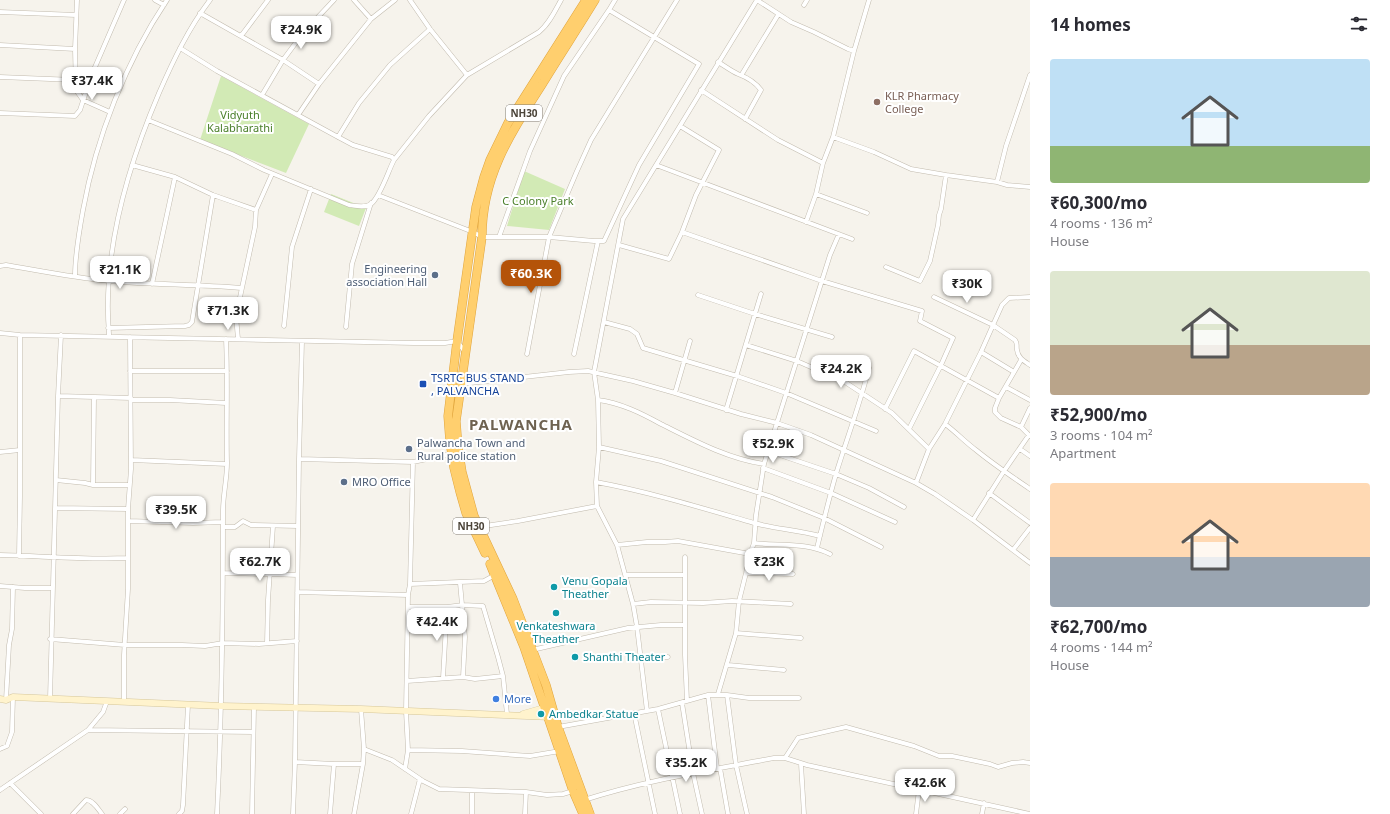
<!DOCTYPE html>
<meta charset="utf-8">
<style>
:root{--surface:#fff;--page:#f2f2f3;--text:#2b2b33;--muted:#7c7c81;--accent:#b45309}
body{margin:0;font-family:"Noto Sans",sans-serif;background:var(--page);color:var(--text);height:100vh;display:flex;flex-direction:column;font-size:15px;white-space:nowrap}
*{box-sizing:border-box;margin:0}
p{font-size:13px;color:var(--muted)}
.icon{flex:none;width:22px;height:22px;fill:none;stroke:currentColor;stroke-width:2;stroke-linecap:round;stroke-linejoin:round}
.map{position:relative;flex:1;overflow:hidden}
.drawer{display:flex;flex-direction:column;background:var(--surface);width:360px}
.drawer>*{flex:none}
.price{position:absolute;translate:-50% -34px;padding:0 9px;border-radius:8px;background:#fff;color:#222;font-size:13px;line-height:26px;filter:drop-shadow(0 1px 2px #0008)}
.price::after{content:'';position:absolute;left:50%;top:24px;width:12px;height:9px;margin-left:-6px;background:inherit;clip-path:polygon(0 0,100% 0,50% 100%)}
.price.on{background:var(--accent);color:#fff}
ul{padding:0;list-style:none}
li{display:grid;align-content:center;gap:8px;height:212px;padding:0 20px}
li span{display:grid;place-items:center;height:124px;border-radius:4px;color:#555}
li>.icon{margin-inline-start:auto}
span .icon{width:72px;height:72px;fill:#fffc;stroke-width:1}
li b{font-size:17px}
h2{display:flex;justify-content:space-between;align-items:center;height:48px;padding:0 20px;font-size:17px}
main{display:flex;flex:1;min-height:0}
.map>svg:first-child{display:block}
.green{fill:#d2eab5}
.lines{fill:none;stroke-linecap:round;stroke-linejoin:round}
.street-casing{stroke:#c2bbae;stroke-width:5}
.secondary-casing{stroke:#d6c79b;stroke-width:7}
.highway-casing{stroke:#e0a43c;stroke-width:9}
.street{stroke:#fff;stroke-width:4}
.secondary{stroke:#fff3cd;stroke-width:6}
.highway{stroke:#ffcf6e;stroke-width:8}
.education-dot{fill:#8d6e63;stroke:#fff;stroke-width:1.5}
.service-dot{fill:#5c6f8a;stroke:#fff;stroke-width:1.5}
.transit-dot{fill:#1a4fb4;stroke:#fff;stroke-width:1.5}
.culture-dot{fill:#0f9aa8;stroke:#fff;stroke-width:1.5}
.shop-dot{fill:#3f7fe0;stroke:#fff;stroke-width:1.5}
.labels{text-anchor:middle;stroke-width:4;stroke-linejoin:round;paint-order:stroke}
.shield{fill:#fff;stroke:#817c74;stroke-width:1}
.shield-label{font-size:10px;font-weight:bold;fill:#4b4439}
.education-label{font-size:11px;fill:#785e54;stroke:#fff;text-anchor:start}
.park-label{font-size:11px;fill:#4a7f2a;stroke:#fff}
.service-label{font-size:11px;fill:#4e5e75;stroke:#fff;text-anchor:start}
.transit-label{font-size:11px;fill:#164399;stroke:#fff;text-anchor:start}
.culture-label{font-size:11px;fill:#0d838f;stroke:#fff;text-anchor:start}
.shop-label{font-size:11px;fill:#366cbe;stroke:#fff;text-anchor:start}
.district-label{font-size:15px;font-weight:bold;letter-spacing:1px;fill:#6e6250;stroke:#fff}
</style>
<main>
<div class="map">
<svg width="1030" height="814" viewBox="0 0 1030 814">
<rect width="100%" height="100%" fill="#f6f3ec"/>
<path class="green" d="M221,76L309,124L286,173L200,140Z
M524,171L565,189L549,230L507,226Z
M331,194L366,208L359,226L324,212Z"/>
<g class="lines">
<defs>
<path id="street" d="M77,0L75,49L76,90L83,100L110,112
M155,0L164,5
M354,0L371,19
M410,0L430,29L467,75
M757,0L791,22L814,32L848,49L854,51
M869,0L854,51L833,137L874,152L911,169L946,175
M804,5L807,0
M0,12L76,15
M200,13L283,60L319,84
M241,36L268,0
M0,45L75,49
M718,62C725,66 731,71 738,74C746,77 756,83 761,90L745,119
M742,74L778,15
M0,77L75,80
M701,90L778,140L823,163
M262,95L283,60L303,33L334,0
M0,113L75,116L80,110L92,74L124,0
M298,115L319,84L371,19L395,0
M148,120L232,154L264,170L349,205C356,206 365,208 371,204C380,197 388,172 393,162L394,160L392,157L353,145L338,137L217,71L180,48
M338,137L359,103L390,65L430,29
M394,160L429,116L467,75L539,32C549,24 555,11 561,0
M132,165L175,177L213,195L256,210
M656,165L852,239
M997,182L1006,146L1030,75
M816,194L867,213
M378,195L473,232L482,237H549L594,241H604L639,165L699,64L609,10L615,0
M806,222L816,194L823,163L833,137
M682,232L822,281L922,311L920,321L953,338L941,365L909,429
M499,237L530,151L564,76L609,10
M619,245L669,259L682,232L696,195L719,150L680,126
M0,266L6,265C41,271 75,278 110,281C153,285 197,284 241,288
M886,267L920,281L930,261L938,225L939,215L941,209L946,175L997,182L1007,185L1030,187
M75,276C75,254 79,232 83,210C96,138 126,61 167,0
M152,284L175,177
M698,295L755,314L832,337
M1030,297L1009,298L1002,305L993,325L1015,340C1018,344 1016,345 1017,350C1018,358 1024,361 1030,365
M604,322L630,329L637,334L643,348L737,376L786,393L876,431
M284,326L292,247L311,189
M346,327L352,264L371,203
M108,328L185,326L189,325L192,322L213,195
M0,333L20,335L414,343H445L457,341L465,352
M109,334C102,252 127,168 159,93C173,61 188,29 210,0
M238,339L236,316L255,227L256,210L272,174
M746,345L797,361L845,382L892,413L929,449
M981,352L1014,372
M527,354L549,237L577,171L591,140L677,0
M574,354L598,241
M1021,360L999,398L995,408V412L1001,418L1021,427L1030,436
M130,371H227
M461,384L569,372L588,371L633,381L675,393L741,414L777,423L811,435L916,483L935,494L973,520L1030,563
M1006,387L1030,400
M675,393L690,341
M58,396L61,335
M131,400H170L226,403
M598,400C621,403 641,413 661,424C693,440 728,459 764,464
M885,409L914,351L999,398
M726,410L761,294
M945,424C956,432 965,442 976,450C993,464 1011,476 1030,489
M1021,427L1030,408
M599,447L661,461L772,497L824,518L881,547
M1020,449L1030,456
M768,451L836,474L869,488L904,507
M0,452L20,450
M299,459L413,462L451,454L453,456
M131,460L227,464
M763,468L831,493L895,522
M56,480L85,483L93,485H129
M596,482C650,492 702,508 754,523C776,529 798,530 820,536
M916,483L929,449L945,424L981,352L993,325L934,297
M93,485L94,397
M989,493L1030,523
M55,508L128,509
M973,520L1004,471L1029,435
M128,521L193,523L223,522
M223,527H235L243,521L251,525L298,526
M478,527L518,521L597,506
M754,543C780,546 806,542 830,554
M617,545L647,542H665L678,541L750,554
M817,548C823,523 829,498 836,474C847,438 860,404 869,368
M1013,550L1030,528
M0,555C43,556 85,560 128,558
M19,556L20,496V335
M685,557V655L687,701
M223,573L271,574L297,575
M746,573L793,574
M626,575H685
M460,583L465,637L463,677
M410,584L484,581L495,575
M0,586L25,588H52
M297,592L408,595
M633,604L651,602L703,603L732,601L791,604
M408,607H447L463,605L483,606L498,657L503,676L507,714
M736,633L801,638
M50,639L125,645H182L205,646L223,643L259,644L297,641
M267,643L268,600L273,526
M532,650L628,628L661,625H684
M641,658L668,657
M728,665L784,670
M443,678L447,607
M407,681L463,677L475,679L503,676
M718,694L736,633L739,601L746,573L750,554L754,543L756,515L764,464L830,255L839,234
M708,695L717,768
M727,695L736,765L747,814
M50,699L58,396L131,398
M6,700L9,645L12,629L13,587
M124,701V655L128,589V509L131,469L130,337
M682,703L693,773L702,814
M658,709L680,814
M647,711L637,627L633,604L617,545L597,506L596,482L599,447L598,400L594,372L623,219L757,0
M634,713L655,814
M558,727L658,709L708,695H727L749,698H799
M88,730L253,732
M0,749L7,746L12,732L13,697
M364,749L392,760L423,781L439,789L526,792L547,795L563,794L573,791
M408,750L462,751L530,756L560,751
M785,758L798,738L846,727L914,746L939,756H952L990,764L998,767L1012,763L1023,762L1030,763
M295,762L334,764H363
M801,764L804,814
M720,768L728,814
M405,769L408,750L406,711L408,595L410,584L413,462
M10,783L41,814
M0,790L88,730L103,712L107,701
M472,791V814
M584,800C646,780 711,770 774,758H785L807,765L1030,814
M73,814L86,800C93,800 98,809 102,814
M120,814L125,809
M179,814L182,811L183,805L188,705
M217,814C222,713 223,612 223,511C223,495 227,479 227,463C226,422 228,380 226,339
M252,814L254,707
M293,814L295,762L299,459L302,341
M330,814L334,764
M354,814L363,764L364,749L361,709
M411,814L420,779
M525,814L526,792
M916,814L919,790
M982,814L984,803"/>
<path id="secondary" d="M0,699L6,700L13,697L222,706L361,709L552,717
M523,714L544,708L545,705"/>
<path id="highway" d="M485,553L466,513L460,492L454,468L450,442L448,416L457,341L476,207L484,177L490,160L508,123L586,0
M490,564L524,647L573,791L583,814
M590,814L558,727L546,685L513,599L474,516L462,472L458,447L456,421L482,237C482,175 511,133 543,83C560,55 578,28 595,0"/>
</defs>
<use href="#street" class="street-casing"/>
<use href="#secondary" class="secondary-casing"/>
<use href="#highway" class="highway-casing"/>
<use href="#street" class="street"/>
<use href="#secondary" class="secondary"/>
<use href="#highway" class="highway"/>
</g>
<circle class="education-dot" cx="877" cy="102" r="4"/>
<g class="service-dot">
<circle cx="435" cy="275" r="4"/>
<circle cx="409" cy="449" r="4"/>
<circle cx="344" cy="482" r="4"/>
</g>
<rect class="transit-dot" x="419" y="380" width="8" height="8" rx="2"/>
<g class="culture-dot">
<circle cx="554" cy="587" r="4"/>
<circle cx="556" cy="613" r="4"/>
<circle cx="575" cy="657" r="4"/>
<circle cx="541" cy="714" r="4"/>
</g>
<circle class="shop-dot" cx="496" cy="699" r="4"/>
<g class="labels">
<g class="shield">
<rect x="506" y="105" width="36" height="16" rx="3"/>
<rect x="453" y="518" width="36" height="16" rx="3"/>
</g>
<g class="shield-label">
<text x="524" y="117">NH30</text>
<text x="471" y="530">NH30</text>
</g>
<g class="education-label">
<text x="885" y="100">KLR Pharmacy<tspan x="885" dy="13">College</tspan></text>
</g>
<g class="park-label">
<text x="240" y="119">Vidyuth<tspan x="240" dy="13">Kalabharathi</tspan></text>
<text x="538" y="205">C Colony Park</text>
</g>
<g class="service-label">
<text x="427" y="273" text-anchor="end">Engineering<tspan x="427" dy="13">association Hall</tspan></text>
<text x="417" y="447">Palwancha Town and<tspan x="417" dy="13">Rural police station</tspan></text>
<text x="352" y="486">MRO Office</text>
</g>
<g class="transit-label">
<text x="431" y="382">TSRTC BUS STAND<tspan x="431" dy="13">, PALVANCHA</tspan></text>
</g>
<g class="culture-label">
<text x="562" y="585">Venu Gopala<tspan x="562" dy="13">Theather</tspan></text>
<text x="556" y="630" text-anchor="middle">Venkateshwara<tspan x="556" dy="13">Theather</tspan></text>
<text x="583" y="661">Shanthi Theater</text>
<text x="549" y="718">Ambedkar Statue</text>
</g>
<g class="shop-label">
<text x="504" y="703">More</text>
</g>
<g class="district-label">
<text x="521" y="430">PALWANCHA</text>
</g>
</g>
</svg>
<b class="price" style="left:301px;top:50px">₹24.9K</b>
<b class="price" style="left:92px;top:101px">₹37.4K</b>
<b class="price" style="left:120px;top:290px">₹21.1K</b>
<b class="price on" style="left:531px;top:294px">₹60.3K</b>
<b class="price" style="left:967px;top:304px">₹30K</b>
<b class="price" style="left:228px;top:331px">₹71.3K</b>
<b class="price" style="left:841px;top:389px">₹24.2K</b>
<b class="price" style="left:773px;top:464px">₹52.9K</b>
<b class="price" style="left:176px;top:530px">₹39.5K</b>
<b class="price" style="left:260px;top:582px">₹62.7K</b>
<b class="price" style="left:769px;top:582px">₹23K</b>
<b class="price" style="left:437px;top:642px">₹42.4K</b>
<b class="price" style="left:686px;top:783px">₹35.2K</b>
<b class="price" style="left:925px;top:803px">₹42.6K</b>
</div>
<section class="drawer">
<h2>14 homes<svg class="icon" aria-label="filters" viewBox="0 0 24 24"><path d="M4 7h16M4 17h16"/><circle cx="9" cy="7" r="2"/><circle cx="15" cy="17" r="2"/></svg></h2>
<ul>
<li><span style="background:linear-gradient(#bfe0f5 70%,#8fb573 0)"><svg class="icon" aria-label="home" viewBox="0 0 24 24"><path d="M3 11l9-7 9 7M6 9v11h12V9"/></svg></span><div><b>₹60,300/mo</b><p>4 rooms · 136 m²</p><p>House</p></div></li>
<li><span style="background:linear-gradient(#dfe7d0 60%,#b9a48a 0)"><svg class="icon" aria-label="home" viewBox="0 0 24 24"><path d="M3 11l9-7 9 7M6 9v11h12V9"/></svg></span><div><b>₹52,900/mo</b><p>3 rooms · 104 m²</p><p>Apartment</p></div></li>
<li><span style="background:linear-gradient(#ffd9b3 60%,#9aa5b1 0)"><svg class="icon" aria-label="home" viewBox="0 0 24 24"><path d="M3 11l9-7 9 7M6 9v11h12V9"/></svg></span><div><b>₹62,700/mo</b><p>4 rooms · 144 m²</p><p>House</p></div></li>
</ul>
</section>
</main>
